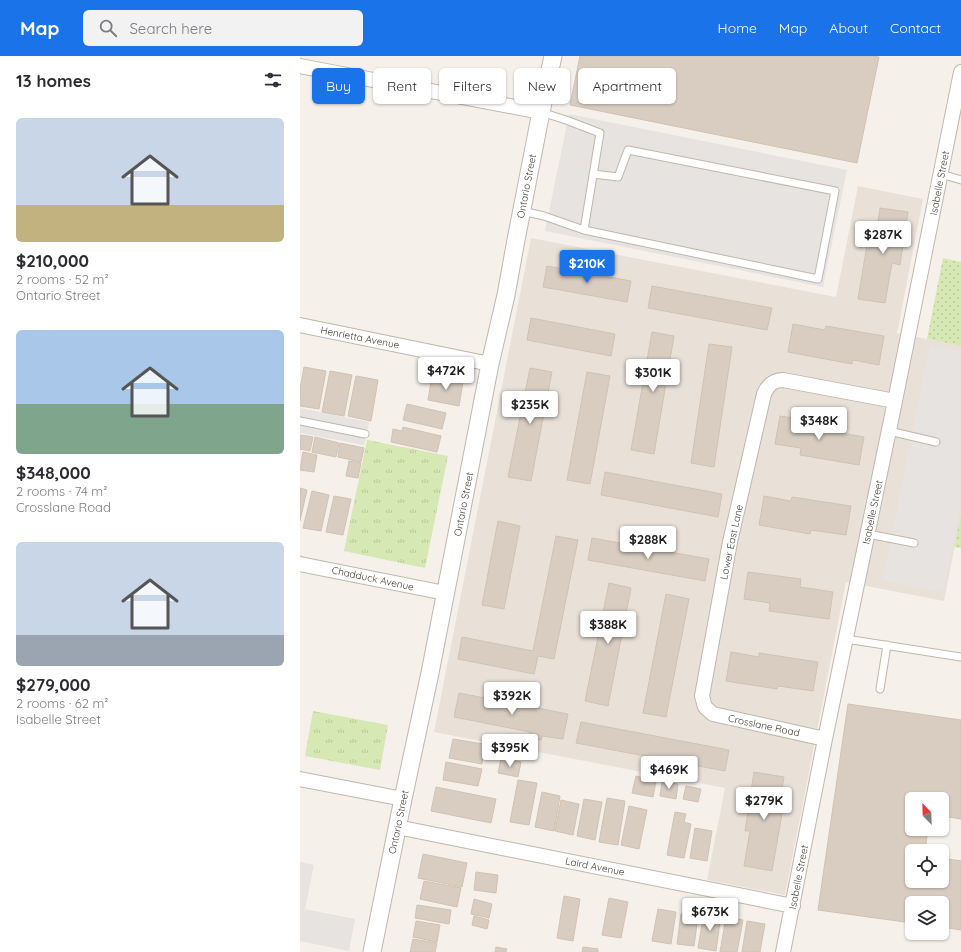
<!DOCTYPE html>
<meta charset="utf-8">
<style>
:root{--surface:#fff;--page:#f2f2f3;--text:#2b2b33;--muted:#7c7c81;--accent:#1a73e8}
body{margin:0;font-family:Quicksand,sans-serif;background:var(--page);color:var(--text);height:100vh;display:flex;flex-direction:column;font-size:15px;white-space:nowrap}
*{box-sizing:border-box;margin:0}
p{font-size:13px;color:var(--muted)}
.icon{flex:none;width:22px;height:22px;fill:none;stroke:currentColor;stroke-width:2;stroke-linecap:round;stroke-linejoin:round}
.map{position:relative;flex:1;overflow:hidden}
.side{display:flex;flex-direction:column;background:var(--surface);width:300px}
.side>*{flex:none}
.top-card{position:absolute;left:12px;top:12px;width:380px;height:36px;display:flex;gap:8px}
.needle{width:26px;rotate:337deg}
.fabs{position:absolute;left:605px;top:736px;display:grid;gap:8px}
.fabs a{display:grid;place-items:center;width:44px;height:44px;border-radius:6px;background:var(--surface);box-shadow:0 1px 3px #0004;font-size:20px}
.price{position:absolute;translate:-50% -34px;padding:0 9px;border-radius:4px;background:#fff;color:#222;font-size:13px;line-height:26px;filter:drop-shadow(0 1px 2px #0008)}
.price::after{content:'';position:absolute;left:50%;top:24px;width:12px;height:9px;margin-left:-6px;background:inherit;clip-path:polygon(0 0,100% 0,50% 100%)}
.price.current{background:var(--accent);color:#fff}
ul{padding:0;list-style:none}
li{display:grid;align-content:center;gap:8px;height:212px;padding:0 16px}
li span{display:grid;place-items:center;height:124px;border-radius:6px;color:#555}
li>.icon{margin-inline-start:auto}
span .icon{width:72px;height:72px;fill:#fffc;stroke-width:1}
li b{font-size:17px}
h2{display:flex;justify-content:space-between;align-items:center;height:48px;padding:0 16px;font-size:17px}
.chip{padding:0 14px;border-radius:6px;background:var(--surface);box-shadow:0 1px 3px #0004;font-size:14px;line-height:36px}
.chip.current{background:var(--accent);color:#fff}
header{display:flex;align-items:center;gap:24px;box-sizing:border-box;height:56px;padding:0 20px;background:var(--accent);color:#fff}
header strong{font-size:19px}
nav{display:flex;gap:22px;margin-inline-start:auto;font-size:14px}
.search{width:280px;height:36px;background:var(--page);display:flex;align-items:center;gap:10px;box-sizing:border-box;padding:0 14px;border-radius:6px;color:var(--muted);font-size:15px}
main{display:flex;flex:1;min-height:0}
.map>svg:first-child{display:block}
.residential{fill:#e9e1d8}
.grass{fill:url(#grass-tufts)}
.park{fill:url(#park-dots)}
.parking{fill:#e6e3e1}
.building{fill:#d9cdc2;stroke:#d1c2b2}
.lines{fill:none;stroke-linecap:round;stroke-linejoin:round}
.service-casing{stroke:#c0b7ac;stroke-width:9}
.minor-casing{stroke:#c0b7ac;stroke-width:16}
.tertiary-casing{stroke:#c0b7ac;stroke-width:19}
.service{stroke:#fff;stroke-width:7}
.minor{stroke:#fff;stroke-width:14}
.tertiary{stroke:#fff;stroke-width:17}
.labels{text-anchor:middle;stroke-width:3;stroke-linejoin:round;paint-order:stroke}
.street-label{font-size:10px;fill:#494038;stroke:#fff}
</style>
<header>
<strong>Map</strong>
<div class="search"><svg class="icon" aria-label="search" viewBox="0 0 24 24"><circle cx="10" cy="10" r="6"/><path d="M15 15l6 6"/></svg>Search here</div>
<nav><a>Home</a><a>Map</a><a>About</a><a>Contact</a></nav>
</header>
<main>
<section class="side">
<h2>13 homes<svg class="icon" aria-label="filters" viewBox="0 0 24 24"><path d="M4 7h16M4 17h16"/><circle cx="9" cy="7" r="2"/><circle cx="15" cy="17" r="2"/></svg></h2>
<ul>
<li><span style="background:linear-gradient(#c9d6e8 70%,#c2b280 0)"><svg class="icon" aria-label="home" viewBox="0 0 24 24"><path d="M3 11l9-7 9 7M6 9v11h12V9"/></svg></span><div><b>$210,000</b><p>2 rooms · 52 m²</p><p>Ontario Street</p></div></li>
<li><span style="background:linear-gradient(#a9c7e8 60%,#7fa58c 0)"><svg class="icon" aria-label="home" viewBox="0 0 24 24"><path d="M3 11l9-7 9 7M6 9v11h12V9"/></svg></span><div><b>$348,000</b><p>2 rooms · 74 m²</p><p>Crosslane Road</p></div></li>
<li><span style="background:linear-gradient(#c9d6e8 75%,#9aa5b1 0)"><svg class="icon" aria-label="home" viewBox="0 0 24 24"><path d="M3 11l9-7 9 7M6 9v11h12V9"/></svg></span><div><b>$279,000</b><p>2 rooms · 62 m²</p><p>Isabelle Street</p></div></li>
</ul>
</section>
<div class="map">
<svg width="661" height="896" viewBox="0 0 661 896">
<defs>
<pattern id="grass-tufts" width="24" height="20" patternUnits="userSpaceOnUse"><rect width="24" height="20" fill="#d6e8b3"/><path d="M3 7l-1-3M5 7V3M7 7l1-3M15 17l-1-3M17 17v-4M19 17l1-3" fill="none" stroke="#b9c89b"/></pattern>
<pattern id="park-dots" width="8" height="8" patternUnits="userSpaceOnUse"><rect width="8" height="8" fill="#d6e8b3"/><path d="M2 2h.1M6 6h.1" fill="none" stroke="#b9c89b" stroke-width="1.8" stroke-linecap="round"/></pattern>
</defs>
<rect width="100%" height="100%" fill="#f5f0ea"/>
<path class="residential" d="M558,130L623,143L597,277L661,290V458L644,545L546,526L485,839L407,824L425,732L134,676L231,182L536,241Z"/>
<path class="grass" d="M67,384L148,400L125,512L44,495Z
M13,655L88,669L80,714L5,700Z"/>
<path class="park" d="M643,202L661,206V290L627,283Z
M661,458V492L654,491Z"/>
<path class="parking" d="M269,58L547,114L523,231L245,175Z
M630,289L661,295V445L643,536L583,524Z
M0,352L69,366L64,389L0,377Z
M0,806L14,809L5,853L55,863L49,895L0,885Z"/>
<path class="building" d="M280,0H572L579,1L557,107L270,49Z
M580,152L608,156L600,209L592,207L585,247L558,243L569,177L576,178Z
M247,210L331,225L327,246L243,231Z
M352,230L472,252L467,274L348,252Z
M231,262L315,278L311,300L227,284Z
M493,268L525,274L526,270L584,280L579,309L553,304L552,308L488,296Z
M352,276L374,280L354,398L331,394Z
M409,288L432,291L414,411L391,407Z
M4,311L26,315L19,353L0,350V333Z
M230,312L252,316L231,425L208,421Z
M30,315L52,319L44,360L22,356Z
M287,316L310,320L290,428L267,424Z
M56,320L78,324L71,365L48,360Z
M132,320L163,326L159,350L128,344Z
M107,348L146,357L142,373L103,364Z
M480,360L532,368L530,375L564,381L559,409L500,399L501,392L475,388Z
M103,371L141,380L137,396L91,386L93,373L102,375Z
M0,379L13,381L10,395L0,393Z
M15,381L39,387L36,401L12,396Z
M40,387L64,392L61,406L38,401Z
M3,396L17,399L14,416L0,414Z
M49,405L61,407L58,422L46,420Z
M305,416L422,438L418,461L301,439Z
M0,432L7,434L0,465Z
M12,435L29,439L21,475L3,472Z
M34,440L51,443L43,479L26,476Z
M464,440L491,445L492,441L551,450L546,479L511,474L510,478L459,469Z
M198,465L220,470L204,553L182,549Z
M256,480L278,484L254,603L238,600L234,618L158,603L162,581L233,595Z
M292,482L409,503L405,525L288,504Z
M448,516L501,523L500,531L533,536L529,563L469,555L470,547L444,543Z
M309,527L331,532L308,650L285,645Z
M366,538L389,543L366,661L343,657Z
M431,596L459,601V597L518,606L513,635L478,630L477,633L426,625Z
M159,637L268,658L263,683L242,680L241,684L228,681L230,676L154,661Z
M548,648L661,664V763L642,760V743H612V773H628L625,795H612V825H642V802L661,805V874L642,871V847H612V867L518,854Z
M281,666L429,694L425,715L276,687Z
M153,683L195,690L192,703L183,701L182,708L149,702Z
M201,702L221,706L218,721L198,717Z
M146,706L182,713L178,730L143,724Z
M454,716L484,721L478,757L482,758L472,815L444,810L450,775H445Z
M336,720L356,725L353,741L332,737Z
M218,724L237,727L229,769L210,766Z
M362,725L378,728L376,743L360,740Z
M386,730L401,733L398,746L383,743Z
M136,731L196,743L191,767L131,755Z
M242,736L260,740L254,775L235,771Z
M307,742L325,745L318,789L299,786Z
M284,743L302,746L295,784L277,780Z
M261,744L279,748L273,779L255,775Z
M329,750L347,754L339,793L321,789Z
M375,756L386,758L384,766L391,768L384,802L367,799Z
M395,772L412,775L407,805L390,802Z
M123,798L167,807L162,831L118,822Z
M176,816L198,819L196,837L174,834Z
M124,825L161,832L157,851L120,843Z
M264,840L280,843L273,885L257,882Z
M309,842L328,846L321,882L302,879Z
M174,843L192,848L189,862L171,858Z
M117,849L151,854L149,868L115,862Z
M358,853L376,856L371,888L352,885Z
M404,857L421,859L416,895L398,892Z
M381,858L398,860L394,890L377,888Z
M174,860L189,864L187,873L172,869Z
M426,861L443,864L437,896H420Z
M116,865L140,869L137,886L113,881Z
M447,865L465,868L460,896H442Z
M113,883L137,887L135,896H110Z
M196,891L207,893L206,896H195Z
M283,891L298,893V896H282Z"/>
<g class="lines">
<defs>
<path id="service" d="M241,56L266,64L300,77L284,174
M641,118L661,124
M222,155L244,160L284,174L518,223L535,135L328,94L318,121L293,118
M0,365L65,378
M589,375L636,386
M568,478L614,487
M546,583L661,601
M580,633L587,589"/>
<path id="minor" d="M0,10L241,56
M0,269L190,308
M0,508L145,537
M525,683L413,658L405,651L402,640L430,486L464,338C468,329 473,324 483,324L595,345
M0,723L103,743
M97,771L493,850
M483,896L525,683L595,345L661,16"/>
<path id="tertiary" d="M72,896L103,743L130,617L190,308L206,239L216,184L241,56L253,0"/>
</defs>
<use href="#service" class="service-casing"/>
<use href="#minor" class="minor-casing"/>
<use href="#tertiary" class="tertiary-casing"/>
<use href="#service" class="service"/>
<use href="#minor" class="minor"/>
<use href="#tertiary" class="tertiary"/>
</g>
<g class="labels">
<g class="street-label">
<text transform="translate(639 127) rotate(-79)" y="4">Isabelle Street</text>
<text transform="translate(226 130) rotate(-79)" y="4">Ontario Street</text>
<text transform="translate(60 281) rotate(11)" y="4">Henrietta Avenue</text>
<text transform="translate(163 448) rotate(-79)" y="4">Ontario Street</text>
<text transform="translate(572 456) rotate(-78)" y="4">Isabelle Street</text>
<text transform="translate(431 486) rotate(-78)" y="4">Lower East Lane</text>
<text transform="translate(73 522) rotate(12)" y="4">Chadduck Avenue</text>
<text transform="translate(464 669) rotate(12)" y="4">Crosslane Road</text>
<text transform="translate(98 766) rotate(-78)" y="4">Ontario Street</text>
<text transform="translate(295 810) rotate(11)" y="4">Laird Avenue</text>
<text transform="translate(498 821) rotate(-79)" y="4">Isabelle Street</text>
</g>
</g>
</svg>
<div class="fabs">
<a><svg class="needle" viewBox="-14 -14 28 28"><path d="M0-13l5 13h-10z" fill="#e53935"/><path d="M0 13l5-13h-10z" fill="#7c7c81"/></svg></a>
<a><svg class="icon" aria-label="locate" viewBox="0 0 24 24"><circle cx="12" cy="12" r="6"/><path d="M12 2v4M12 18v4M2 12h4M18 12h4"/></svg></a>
<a><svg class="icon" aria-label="layers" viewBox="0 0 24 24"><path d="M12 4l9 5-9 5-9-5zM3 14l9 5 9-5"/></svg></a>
</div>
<b class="price" style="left:583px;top:199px">$287K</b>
<b class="price current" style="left:287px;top:228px">$210K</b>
<b class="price" style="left:146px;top:335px">$472K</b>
<b class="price" style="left:353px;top:337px">$301K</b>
<b class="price" style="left:230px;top:369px">$235K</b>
<b class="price" style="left:519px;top:385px">$348K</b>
<b class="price" style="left:348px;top:504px">$288K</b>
<b class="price" style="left:308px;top:589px">$388K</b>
<b class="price" style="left:212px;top:660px">$392K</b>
<b class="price" style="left:210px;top:712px">$395K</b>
<b class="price" style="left:369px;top:734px">$469K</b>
<b class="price" style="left:464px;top:765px">$279K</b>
<b class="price" style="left:410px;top:876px">$673K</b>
<div class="top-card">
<a class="chip current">Buy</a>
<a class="chip">Rent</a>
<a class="chip">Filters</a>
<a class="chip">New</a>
<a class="chip">Apartment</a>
</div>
</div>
</main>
